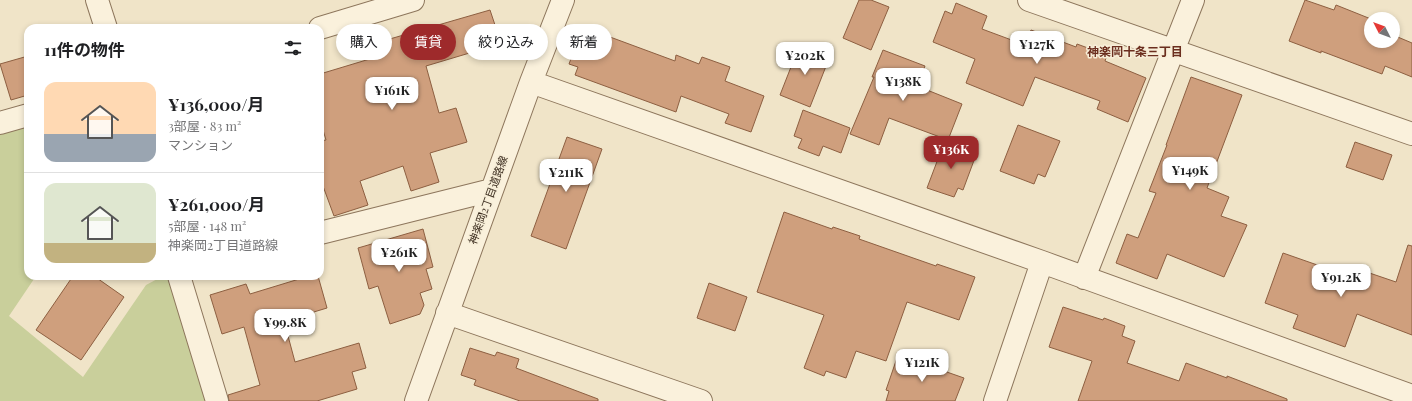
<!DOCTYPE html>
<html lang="ja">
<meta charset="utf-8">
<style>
:root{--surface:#fff;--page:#f2f2f2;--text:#202124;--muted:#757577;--line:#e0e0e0;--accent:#9e2a2b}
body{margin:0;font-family:"Playfair Display","Noto Sans JP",serif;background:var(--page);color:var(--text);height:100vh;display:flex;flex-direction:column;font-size:15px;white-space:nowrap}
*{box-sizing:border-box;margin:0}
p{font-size:13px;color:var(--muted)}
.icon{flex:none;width:22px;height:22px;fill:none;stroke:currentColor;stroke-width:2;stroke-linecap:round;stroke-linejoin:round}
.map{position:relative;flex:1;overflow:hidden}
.side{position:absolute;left:24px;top:24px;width:300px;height:256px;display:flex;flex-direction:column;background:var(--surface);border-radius:12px;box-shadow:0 2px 6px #0003}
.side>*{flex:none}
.top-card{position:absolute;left:336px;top:24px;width:380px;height:36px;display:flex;gap:8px}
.needle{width:26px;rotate:312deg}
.tools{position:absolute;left:1364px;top:12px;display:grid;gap:8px}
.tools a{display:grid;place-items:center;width:36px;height:36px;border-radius:50%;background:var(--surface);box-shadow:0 2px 6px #0003;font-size:20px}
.price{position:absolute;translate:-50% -34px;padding:0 9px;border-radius:8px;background:#fff;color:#222;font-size:13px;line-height:26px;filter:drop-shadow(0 1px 2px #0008)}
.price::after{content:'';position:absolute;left:50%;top:24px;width:12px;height:9px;margin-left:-6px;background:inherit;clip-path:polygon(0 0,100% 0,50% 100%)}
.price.active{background:var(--accent);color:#fff}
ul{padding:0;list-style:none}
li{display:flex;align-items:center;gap:12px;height:100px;padding:0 20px}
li+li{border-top:1px solid var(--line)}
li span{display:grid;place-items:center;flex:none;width:112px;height:80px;border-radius:12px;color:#555}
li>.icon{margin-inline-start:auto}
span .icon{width:48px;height:48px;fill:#fffc;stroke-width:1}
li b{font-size:17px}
h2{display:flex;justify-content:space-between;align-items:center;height:48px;padding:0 20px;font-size:17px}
.chip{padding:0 14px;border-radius:18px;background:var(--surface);box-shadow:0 2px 6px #0003;font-size:14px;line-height:36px}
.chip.active{background:var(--accent);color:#fff}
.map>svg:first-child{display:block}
.green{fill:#c9cf9b}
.building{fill:#cf9f7d;stroke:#8d5f41}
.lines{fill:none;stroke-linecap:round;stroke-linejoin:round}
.minor-casing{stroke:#8d765c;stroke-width:24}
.minor{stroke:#faf1dc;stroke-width:22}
.labels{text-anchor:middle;stroke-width:3;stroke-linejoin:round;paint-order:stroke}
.street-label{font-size:11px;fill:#3d2e20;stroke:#f7eed8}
.neighbourhood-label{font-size:12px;font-weight:bold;fill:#6b2e1e;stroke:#f7eed8}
</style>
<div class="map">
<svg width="1412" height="401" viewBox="0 0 1412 401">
<rect width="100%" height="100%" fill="#f0e4c8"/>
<path class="green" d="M28,115V276H36L9,316L83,377L146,285L163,276H179L217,401H0V123Z"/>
<path class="building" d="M859,0H871L889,7L871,50L843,38Z
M1305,0L1334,10L1336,5L1371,19V41H1393V35L1412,43V77L1385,66L1382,74L1321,51V53L1289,41Z
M956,3L987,16L982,29L1025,45L1031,30L1076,47L1077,44L1107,55L1105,61L1146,78L1128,122L1097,109L1100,101L1035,77L1023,106L966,83L975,59L933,42L945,11L952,14Z
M490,10L496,28L489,31L493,46L426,66L439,113L456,108L467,142L430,153L439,182L411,191L403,166L360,181L368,205L334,216L320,178V141L326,140L320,120V74L373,58L369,45Z
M583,27L675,61L676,55L699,64L702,57L730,67L725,81L764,96L751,132L725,123L729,114L681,96L676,112L575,75L578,67L569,64Z
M800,44L830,56L810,107L780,95Z
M883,50L925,66L917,86L962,104L948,140L889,118L879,145L850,134L874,77H872Z
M28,56V95L11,100L0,64Z
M1191,77L1242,95L1207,188L1229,197L1221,216L1247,225L1224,277L1167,254L1157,279L1116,263L1127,234L1138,238L1156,193L1149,191L1167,145H1166Z
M803,110L850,128L841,153L823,146L819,156L798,148L802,139L794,136Z
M1018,125L1060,141L1045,177L1038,174L1034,184L1000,171Z
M567,137L602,149L566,249L531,236Z
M1355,142L1392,155L1383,180L1346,167Z
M944,143L976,155L963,190L958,188L954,197L927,188Z
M784,212L832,229L833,227L860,236L859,239L936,266L937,264L975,277L959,320L907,302L886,361L856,351L846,378L826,371L824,376L804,368L824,315L757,292Z
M423,229L433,267L426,269L432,289L420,293L424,305L420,314L390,324L378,286L369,289L358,248Z
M1408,245L1412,246V335L1357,314L1345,347L1293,328L1298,315L1265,303L1283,253L1343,274L1346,265L1396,282Z
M73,276H94L124,297L81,360L36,330Z
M309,276H318L327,308L284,321L295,362L359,343L366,368L352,372L357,389L317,401H229L228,395L260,385L244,327L222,334L210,295L246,284L250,294Z
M709,283L747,297L735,331L697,318Z
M1063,307L1103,320L1104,318L1125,326L1122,336L1135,341L1127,363L1179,381L1186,363L1227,378V376L1287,399V401H1078L1092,361L1049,347Z
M470,348L495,356L497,352L519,359L516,368L598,399V401H520L474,385L476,380L461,375Z
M898,355L964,378L955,401H886L889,391L886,390Z"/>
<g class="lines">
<defs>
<path id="minor" d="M97,0L106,28
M1029,0L1412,134
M320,28L413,0
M531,82L1042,262L1412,396
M0,123L28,115
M320,233L492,190
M179,276L217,401
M1084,278L1193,0
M447,313L701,401
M416,401L531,82L563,0
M995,401L1042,262"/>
</defs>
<use href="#minor" class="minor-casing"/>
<use href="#minor" class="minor"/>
</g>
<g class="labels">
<g class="street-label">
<text transform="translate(488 200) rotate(-70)" y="4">神楽岡2丁目道路線</text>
</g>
<g class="neighbourhood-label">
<text x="1135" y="56">神楽岡十条三丁目</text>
</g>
</g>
</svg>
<div class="tools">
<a><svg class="needle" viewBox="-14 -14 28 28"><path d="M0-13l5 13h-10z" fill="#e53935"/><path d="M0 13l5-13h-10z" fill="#757577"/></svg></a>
</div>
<b class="price" style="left:1037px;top:65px">¥127K</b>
<b class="price" style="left:805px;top:76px">¥202K</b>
<b class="price" style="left:903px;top:102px">¥138K</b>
<b class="price" style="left:392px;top:111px">¥161K</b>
<b class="price active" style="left:951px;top:170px">¥136K</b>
<b class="price" style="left:1190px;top:191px">¥149K</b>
<b class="price" style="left:566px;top:193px">¥211K</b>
<b class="price" style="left:399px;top:273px">¥261K</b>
<b class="price" style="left:1341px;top:298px">¥91.2K</b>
<b class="price" style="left:285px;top:343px">¥99.8K</b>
<b class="price" style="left:922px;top:383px">¥121K</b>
<div class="top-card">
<a class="chip">購入</a>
<a class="chip active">賃貸</a>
<a class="chip">絞り込み</a>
<a class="chip">新着</a>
</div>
<section class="side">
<h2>11件の物件<svg class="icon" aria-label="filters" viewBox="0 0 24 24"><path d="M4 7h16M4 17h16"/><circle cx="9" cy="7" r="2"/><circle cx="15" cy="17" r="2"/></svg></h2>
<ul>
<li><span style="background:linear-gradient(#ffd9b3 65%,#9aa5b1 0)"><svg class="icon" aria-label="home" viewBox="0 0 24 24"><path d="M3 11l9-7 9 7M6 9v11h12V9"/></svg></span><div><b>¥136,000/月</b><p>3部屋 · 83 m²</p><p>マンション</p></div></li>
<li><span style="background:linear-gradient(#dfe7d0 75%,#c2b280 0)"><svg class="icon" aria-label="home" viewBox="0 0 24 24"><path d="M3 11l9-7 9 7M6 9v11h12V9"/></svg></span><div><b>¥261,000/月</b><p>5部屋 · 148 m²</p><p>神楽岡2丁目道路線</p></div></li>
</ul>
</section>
</div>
